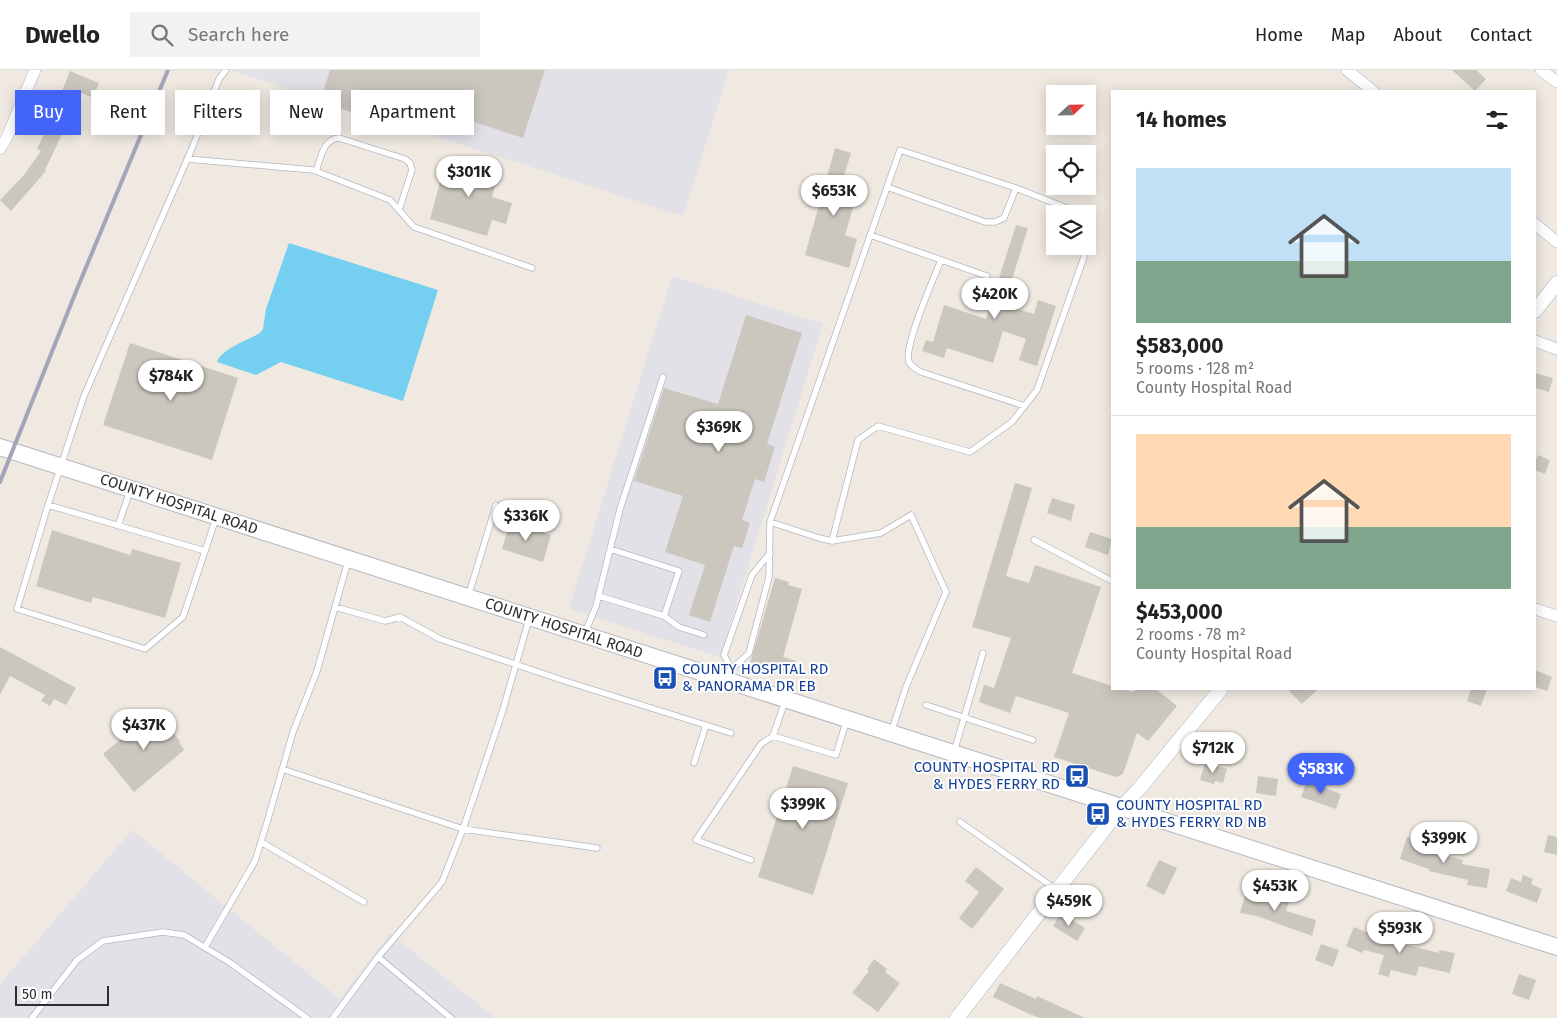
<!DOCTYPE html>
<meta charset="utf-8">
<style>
:root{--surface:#fff;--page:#f2f2f2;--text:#222;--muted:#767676;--line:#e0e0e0;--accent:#4264fb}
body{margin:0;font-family:"Fira Sans",sans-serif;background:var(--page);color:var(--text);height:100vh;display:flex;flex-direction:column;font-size:19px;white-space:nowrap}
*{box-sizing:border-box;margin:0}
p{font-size:16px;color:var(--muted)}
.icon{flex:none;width:28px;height:28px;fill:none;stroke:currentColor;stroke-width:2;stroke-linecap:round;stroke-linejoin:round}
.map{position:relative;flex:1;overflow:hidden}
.details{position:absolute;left:1111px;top:20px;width:425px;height:600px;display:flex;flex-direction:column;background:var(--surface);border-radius:0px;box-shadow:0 2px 12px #0003}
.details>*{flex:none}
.banner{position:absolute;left:15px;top:20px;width:475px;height:45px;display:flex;gap:10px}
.needle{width:32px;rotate:68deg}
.buttons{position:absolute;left:1046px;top:15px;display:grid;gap:10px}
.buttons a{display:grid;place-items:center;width:50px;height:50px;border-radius:0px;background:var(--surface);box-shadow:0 2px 12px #0003;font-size:25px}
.scale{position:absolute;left:15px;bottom:12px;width:94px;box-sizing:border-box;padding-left:5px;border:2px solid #2e2e2e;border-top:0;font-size:14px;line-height:18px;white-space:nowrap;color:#2e2e2e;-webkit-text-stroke:4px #fff;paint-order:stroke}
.price{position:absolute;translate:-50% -42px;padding:0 11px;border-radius:18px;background:#fff;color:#222;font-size:16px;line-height:32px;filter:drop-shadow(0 1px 2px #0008)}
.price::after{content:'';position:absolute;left:50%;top:30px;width:15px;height:11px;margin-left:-8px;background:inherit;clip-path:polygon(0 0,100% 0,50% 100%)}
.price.selected{background:var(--accent);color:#fff}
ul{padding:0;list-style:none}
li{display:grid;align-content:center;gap:10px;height:265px;padding:0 25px}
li+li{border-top:1px solid var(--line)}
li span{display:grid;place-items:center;height:155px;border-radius:0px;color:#555}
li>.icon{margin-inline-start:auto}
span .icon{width:90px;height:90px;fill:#fffc;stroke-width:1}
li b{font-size:21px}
h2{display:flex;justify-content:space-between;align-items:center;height:60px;padding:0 25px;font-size:21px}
.chip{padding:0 18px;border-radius:0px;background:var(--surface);box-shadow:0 2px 12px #0003;font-size:18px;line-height:45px}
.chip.selected{background:var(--accent);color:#fff}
header{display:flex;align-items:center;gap:30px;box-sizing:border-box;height:70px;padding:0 25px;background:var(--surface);border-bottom:1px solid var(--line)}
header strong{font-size:24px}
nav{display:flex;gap:28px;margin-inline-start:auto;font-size:18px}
.search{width:350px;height:45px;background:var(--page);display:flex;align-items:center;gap:12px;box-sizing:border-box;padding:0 18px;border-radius:0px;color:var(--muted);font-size:19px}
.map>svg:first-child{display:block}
.industrial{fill:#e3e1e8}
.water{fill:#75cff0}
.building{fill:#cbc7bf}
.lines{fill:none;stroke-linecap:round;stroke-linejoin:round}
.service-casing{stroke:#b4b7c1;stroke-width:7}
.minor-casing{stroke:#b4b7c1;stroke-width:12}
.tertiary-casing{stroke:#b4b7c1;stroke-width:15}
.secondary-casing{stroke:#b4b7c1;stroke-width:18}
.service{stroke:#fff;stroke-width:5.5}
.minor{stroke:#fff;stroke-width:11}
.tertiary{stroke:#fff;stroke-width:14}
.secondary{stroke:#fff;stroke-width:16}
.rail{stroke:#a3a6b8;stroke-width:4}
.labels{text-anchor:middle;stroke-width:4;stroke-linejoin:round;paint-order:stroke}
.street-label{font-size:15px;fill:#2e2e2e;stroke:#fff}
.transit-label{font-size:15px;fill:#164399;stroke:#fff;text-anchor:start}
</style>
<header>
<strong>Dwello</strong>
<div class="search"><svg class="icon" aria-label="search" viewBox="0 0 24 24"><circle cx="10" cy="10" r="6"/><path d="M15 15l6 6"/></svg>Search here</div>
<nav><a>Home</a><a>Map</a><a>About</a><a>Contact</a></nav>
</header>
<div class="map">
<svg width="1557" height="948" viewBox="0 0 1557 948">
<rect width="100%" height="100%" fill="#efe9e1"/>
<path class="industrial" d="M230,0H729L683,146Z
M672,206L823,254L720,587L569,539Z
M132,760L340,929L390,863L495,948H0V914Z"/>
<path class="water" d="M289,173L438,220L403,331L281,292L256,305L217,292C221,279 248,270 260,263L263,259L266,239Z"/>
<path class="building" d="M330,0H545L523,68L390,24L381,52L320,32Z
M1452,0H1476L1486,9L1475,21Z
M70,1L99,13L93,28L79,22L64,60L45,100L46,101L11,141L0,130L23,106L41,81L37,79L50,51Z
M835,78L851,83L841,116L858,121L845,165L857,169L849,198L805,185Z
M447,86L499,101L492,127L512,133L506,154L492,150L487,166L430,149Z
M1016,155L1028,158L1004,235L1034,244L1038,230L1056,236L1037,296L1019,290L1026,269L1003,261L993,293L947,278L944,288L922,281L926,270L933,272L944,235L986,249Z
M746,245L802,263L767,374L775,377L764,412L755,409L742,450L750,453L742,478L734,476L710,552L689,545L705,495L665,482L683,426L634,411L664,318L718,334Z
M130,273L238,308L212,390L103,355Z
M1535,303L1553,308L1549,322L1535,318Z
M1538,385L1550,390L1545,404L1535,400V392Z
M1015,413L1032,418L1006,506L1029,513L1035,495L1101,517L1072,603L1112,616V619H1121L1133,622L1136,619H1156L1177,636L1148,671L1137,663L1123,704L1116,707L1054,687L1069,643L1016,626L1010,643L979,632L984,615L994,618L1011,568L972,557Z
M1052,428L1075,435L1071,451L1047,443Z
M510,452L551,465L543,492L502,479Z
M52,460L130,485L132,479L181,493L165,548L93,527L91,533L36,516Z
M1090,462L1112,469L1108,485L1085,477Z
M775,508L789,512L788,515L802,519L783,587L796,591L792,605L750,593Z
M0,577L76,618L66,635L54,629L50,636L41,631L45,625L10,606L0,625Z
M1535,600L1552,607L1547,621L1535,617Z
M1287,619H1318L1302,634Z
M1471,619H1487L1481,636L1467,631Z
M155,641L180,671L179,672L184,680L134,722L103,684Z
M1205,693L1227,699L1223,713L1215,711L1214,714L1200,710Z
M793,696L848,713L813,825L758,807Z
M1258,706L1278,709L1276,726L1256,723Z
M1307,711L1341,724L1336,739L1301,727Z
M1548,765L1557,767V785L1544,782Z
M1407,767L1424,773L1422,780L1463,790L1462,794L1490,799L1487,818L1467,815L1468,810L1429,801V799L1400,789Z
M1159,790L1177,798L1164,825L1146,816Z
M976,797L1004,819L972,859L959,848L979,822L965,811Z
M1523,805L1533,809L1531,814L1542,819L1537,833L1506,821L1511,808L1521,812Z
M1247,818L1289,832L1286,841L1316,850L1312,866L1257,846L1240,843Z
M1061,843L1085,858L1077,871L1053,856Z
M1354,857L1382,868L1383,867L1399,871L1398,873L1439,883V880L1455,883L1450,903L1419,896L1416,906L1391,900L1389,907L1378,904L1384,885L1364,880L1362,883L1346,876Z
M1321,874L1339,880L1333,897L1315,890Z
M874,889L887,899L885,902L900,913L878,942L852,923L869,901L867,899Z
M1519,904L1536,910L1529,930L1512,924Z
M1000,913L1036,929L1037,926L1085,948H1040L1027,943L993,927Z"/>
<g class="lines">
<defs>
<path id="service" d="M187,89L313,100L390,130L414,157L532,198
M316,101C321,88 323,69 339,68L405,89L410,93L412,100L399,140
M887,117L985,152H995L1004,148L1016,118
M870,165L987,206
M941,190C934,208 903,277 909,292C912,297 916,299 921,302L1025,336
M48,435L84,326L193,76L219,9L226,0
M770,452L819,468L832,471L858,370L878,356L970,382L1012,352L1037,320L1084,187V176
M118,456L130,421
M1034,470L1112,511
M832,471L881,463L911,445L946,522L906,617L891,663
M610,479L679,501L664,546
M205,481L183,547L145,579L17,539L48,435L205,481L216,448
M599,526L664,546L679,557L704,565
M468,527L496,435
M335,537L385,551L400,547L440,569L565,611L731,663
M529,549L502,643L463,759L597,778
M585,563L596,536L620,439L663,307
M731,598L724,585L752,505L770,483
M723,607L749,583L769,507L770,452L900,80L1016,118L1072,140L1074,144
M785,631L773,666L836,685L846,652
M926,635L1033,670
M954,682L983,583
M694,693L706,655
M282,699L463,759L442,812L378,887L333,948
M960,752L1057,820
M261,772L364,832
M751,790L696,770L761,674L773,666
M205,877L255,791L268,749L293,662L317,601L348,491
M378,887L451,948
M32,948L77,890L103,871L163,862L184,865L229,892L307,948"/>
<path id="minor" d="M1347,0L1373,21
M1541,0L1557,12
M0,79L7,67L35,0
M1535,154L1557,172
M1535,271L1557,279
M1535,539L1557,546"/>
<path id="tertiary" d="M1535,241L1557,213
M957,948L1121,738L1139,719L1221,619"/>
<path id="secondary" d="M0,377L1557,877"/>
</defs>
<use href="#service" class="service-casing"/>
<use href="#minor" class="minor-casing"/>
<use href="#tertiary" class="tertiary-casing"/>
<use href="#secondary" class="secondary-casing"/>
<use href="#service" class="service"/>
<use href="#minor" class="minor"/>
<use href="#tertiary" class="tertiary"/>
<use href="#secondary" class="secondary"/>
<path class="rail" d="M0,412L77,219L168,0"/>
</g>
<defs>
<symbol id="bus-square" viewBox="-11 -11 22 22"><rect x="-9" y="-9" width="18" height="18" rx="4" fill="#1a4fb4" stroke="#fff"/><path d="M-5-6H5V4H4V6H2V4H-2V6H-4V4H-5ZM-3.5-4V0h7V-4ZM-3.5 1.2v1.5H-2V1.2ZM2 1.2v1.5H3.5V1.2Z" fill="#fff"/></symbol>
</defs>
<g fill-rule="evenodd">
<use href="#bus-square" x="651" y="594" width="28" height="28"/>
<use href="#bus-square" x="1063" y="692" width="28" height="28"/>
<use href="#bus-square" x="1084" y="730" width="28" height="28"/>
</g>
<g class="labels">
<g class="street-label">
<text transform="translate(179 434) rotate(18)" y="5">COUNTY HOSPITAL ROAD</text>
<text transform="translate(564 558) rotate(18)" y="5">COUNTY HOSPITAL ROAD</text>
</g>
<g class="transit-label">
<text x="682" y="604">COUNTY HOSPITAL RD<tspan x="682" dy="17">&amp; PANORAMA DR EB</tspan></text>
<text x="1060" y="702" text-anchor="end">COUNTY HOSPITAL RD<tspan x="1060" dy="17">&amp; HYDES FERRY RD</tspan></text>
<text x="1116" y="740">COUNTY HOSPITAL RD<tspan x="1116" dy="17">&amp; HYDES FERRY RD NB</tspan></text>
</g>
</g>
</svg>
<div class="buttons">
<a><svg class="needle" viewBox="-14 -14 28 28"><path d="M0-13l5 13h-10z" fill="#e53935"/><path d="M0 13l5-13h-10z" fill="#767676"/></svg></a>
<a><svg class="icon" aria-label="locate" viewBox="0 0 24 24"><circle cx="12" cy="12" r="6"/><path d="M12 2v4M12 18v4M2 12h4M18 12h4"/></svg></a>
<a><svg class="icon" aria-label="layers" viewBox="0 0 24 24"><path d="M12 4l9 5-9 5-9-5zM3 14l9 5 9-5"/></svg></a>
</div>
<div class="scale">50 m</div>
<b class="price" style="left:469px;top:128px">$301K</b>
<b class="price" style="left:834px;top:147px">$653K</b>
<b class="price" style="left:995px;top:250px">$420K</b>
<b class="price" style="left:171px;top:332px">$784K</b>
<b class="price" style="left:719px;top:383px">$369K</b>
<b class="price" style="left:526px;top:472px">$336K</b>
<b class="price" style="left:144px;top:681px">$437K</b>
<b class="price" style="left:1213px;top:704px">$712K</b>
<b class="price selected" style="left:1321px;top:725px">$583K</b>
<b class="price" style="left:803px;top:760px">$399K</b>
<b class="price" style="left:1444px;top:794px">$399K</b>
<b class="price" style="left:1275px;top:842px">$453K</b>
<b class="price" style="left:1069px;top:857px">$459K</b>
<b class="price" style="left:1400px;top:884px">$593K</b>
<div class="banner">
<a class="chip selected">Buy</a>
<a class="chip">Rent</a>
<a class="chip">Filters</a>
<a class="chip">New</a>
<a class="chip">Apartment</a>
</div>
<section class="details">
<h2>14 homes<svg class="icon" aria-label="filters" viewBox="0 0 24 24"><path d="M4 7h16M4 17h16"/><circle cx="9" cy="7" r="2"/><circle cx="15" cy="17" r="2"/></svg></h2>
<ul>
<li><span style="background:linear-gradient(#bfe0f5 60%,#7fa58c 0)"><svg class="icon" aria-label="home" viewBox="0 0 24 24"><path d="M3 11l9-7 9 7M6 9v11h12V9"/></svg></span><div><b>$583,000</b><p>5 rooms · 128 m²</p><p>County Hospital Road</p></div></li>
<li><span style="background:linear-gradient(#ffd9b3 60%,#7fa58c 0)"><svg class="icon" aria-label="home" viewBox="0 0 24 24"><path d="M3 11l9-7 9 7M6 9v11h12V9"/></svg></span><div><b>$453,000</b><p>2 rooms · 78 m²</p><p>County Hospital Road</p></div></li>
</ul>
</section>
</div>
